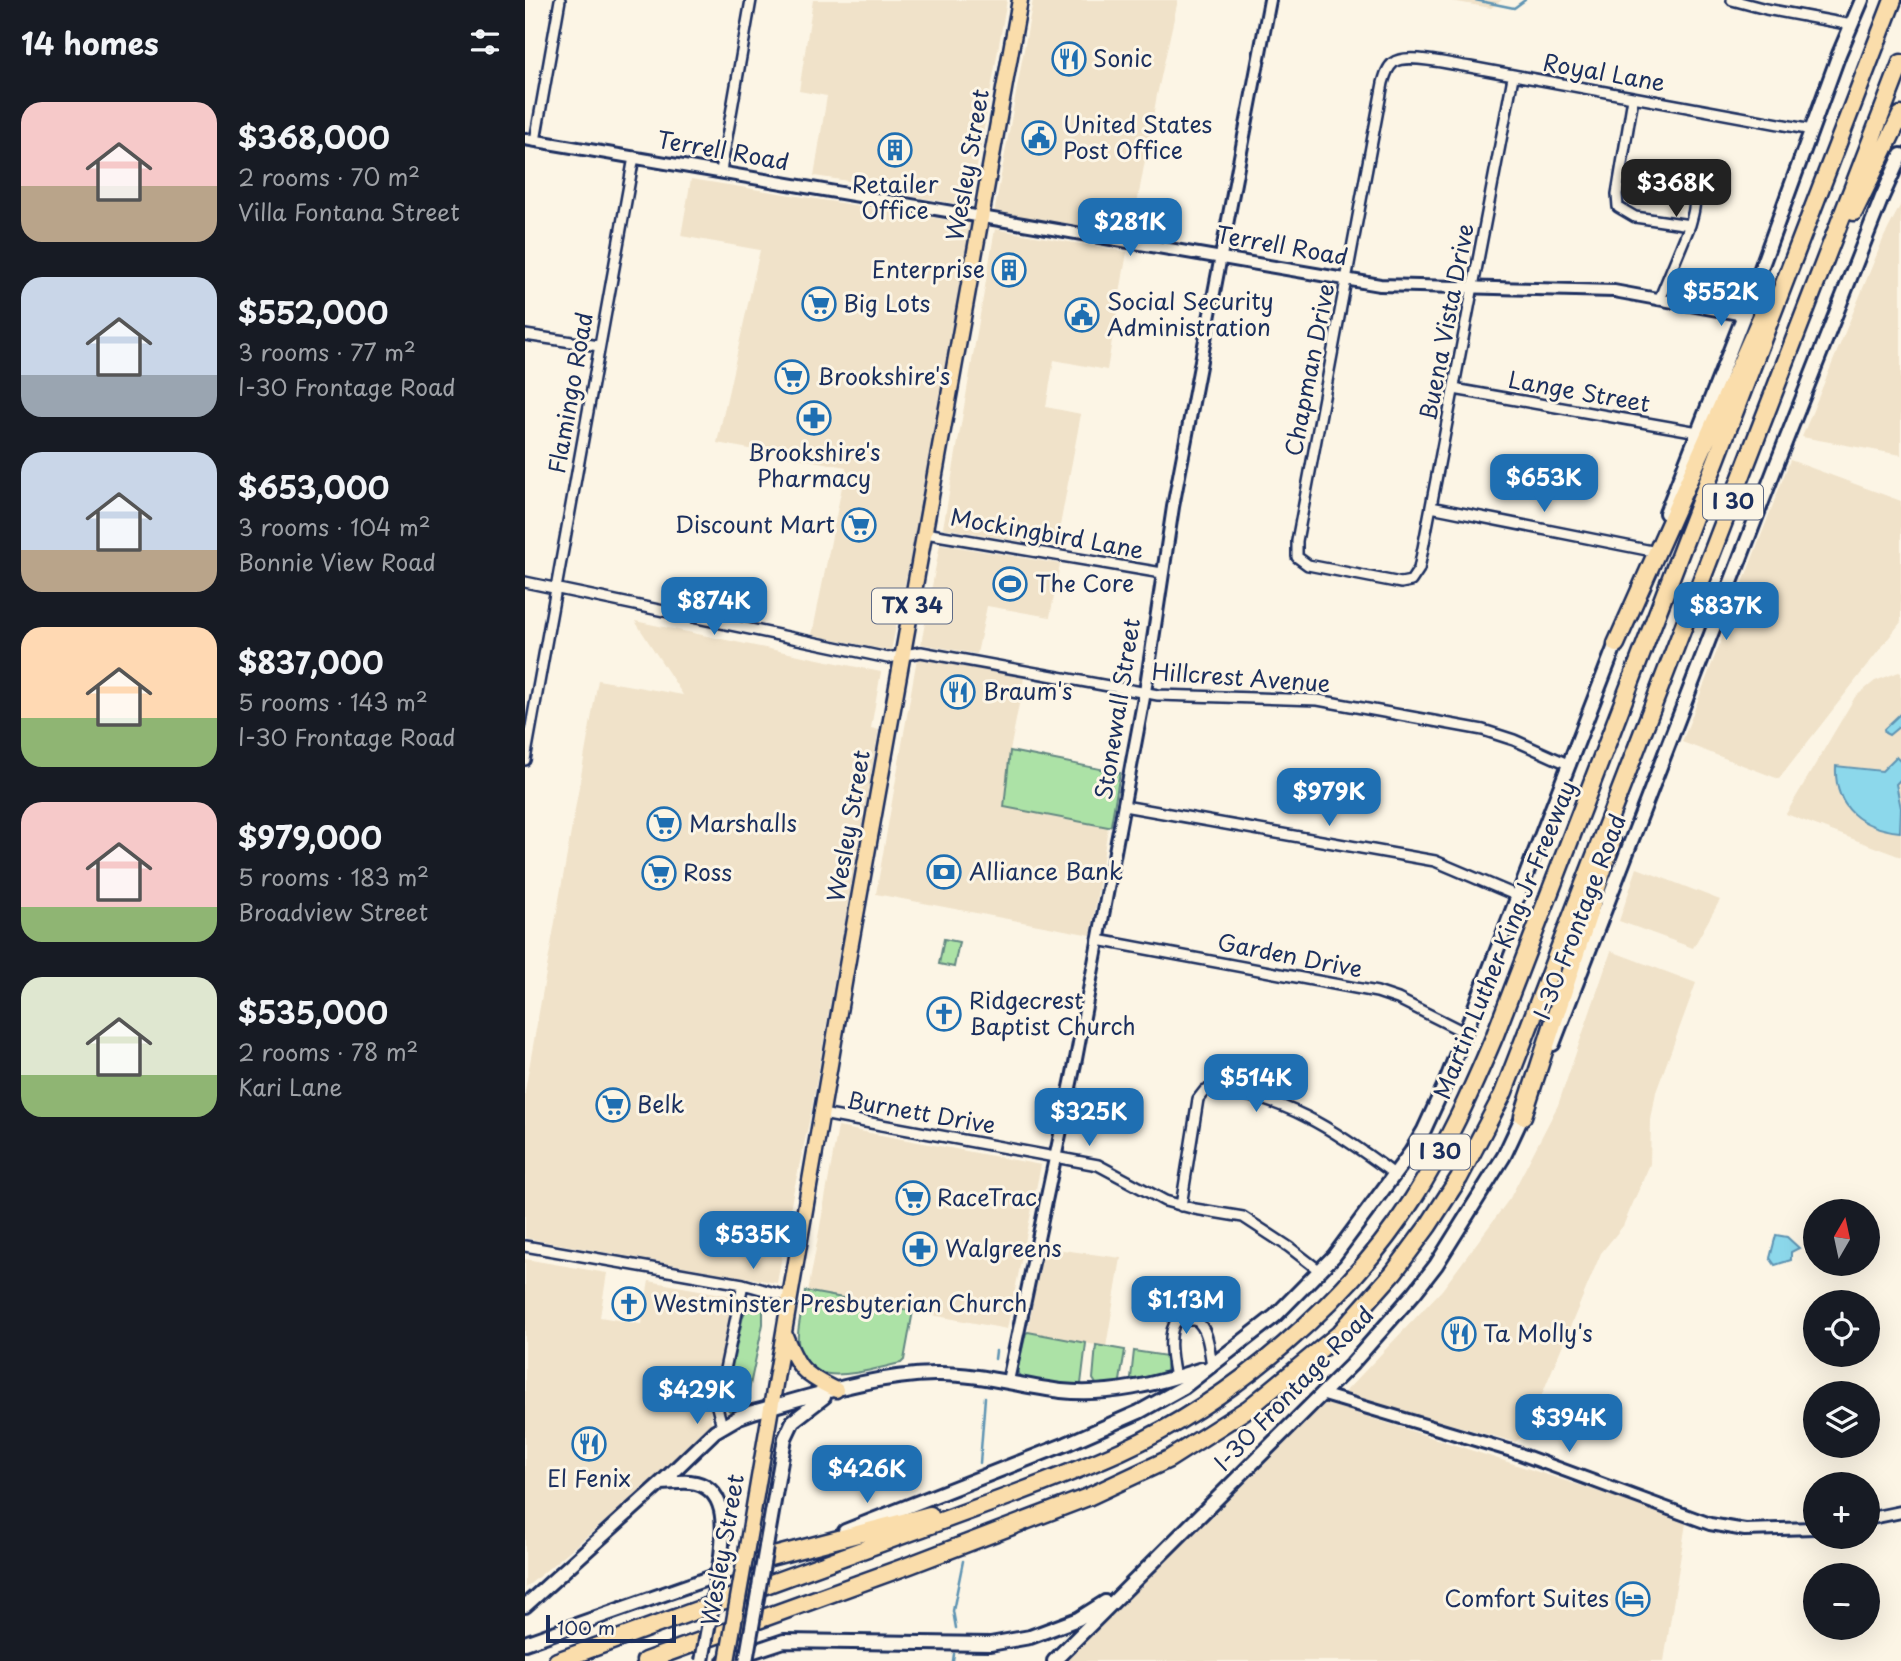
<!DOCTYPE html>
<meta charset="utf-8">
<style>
:root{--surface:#171b24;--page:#20242c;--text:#f1f3f6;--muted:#9ea1a6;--accent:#1f6fb2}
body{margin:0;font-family:"Playpen Sans",sans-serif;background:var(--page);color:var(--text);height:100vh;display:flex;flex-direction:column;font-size:26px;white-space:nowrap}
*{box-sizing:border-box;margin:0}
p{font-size:23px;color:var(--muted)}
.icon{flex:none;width:38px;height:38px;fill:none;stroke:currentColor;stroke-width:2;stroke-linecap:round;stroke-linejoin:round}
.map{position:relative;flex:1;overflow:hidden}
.details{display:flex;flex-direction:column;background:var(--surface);width:525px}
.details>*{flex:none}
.needle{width:46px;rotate:9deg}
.fabs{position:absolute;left:1278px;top:1199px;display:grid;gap:14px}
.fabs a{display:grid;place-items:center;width:77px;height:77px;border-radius:50%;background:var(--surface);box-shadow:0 7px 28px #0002;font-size:35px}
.scale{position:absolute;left:21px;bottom:18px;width:130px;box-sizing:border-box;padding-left:7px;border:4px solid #1b2f5e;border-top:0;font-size:19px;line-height:24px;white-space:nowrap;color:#1b2f5e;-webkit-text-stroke:5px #fcf5e5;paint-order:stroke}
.price{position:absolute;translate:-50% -60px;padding:0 16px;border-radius:14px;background:var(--accent);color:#fff;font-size:23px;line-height:46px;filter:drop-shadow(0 2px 4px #0008)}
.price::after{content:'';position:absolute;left:50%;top:42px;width:21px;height:16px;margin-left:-10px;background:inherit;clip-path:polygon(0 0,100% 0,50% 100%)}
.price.current{background:#222;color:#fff}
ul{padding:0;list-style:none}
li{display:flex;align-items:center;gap:21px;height:175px;padding:0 21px}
li span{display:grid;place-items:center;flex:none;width:196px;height:140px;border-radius:21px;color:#555}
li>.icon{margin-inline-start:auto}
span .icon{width:84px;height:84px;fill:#fffc;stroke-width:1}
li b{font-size:30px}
h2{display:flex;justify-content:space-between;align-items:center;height:84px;padding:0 21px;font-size:30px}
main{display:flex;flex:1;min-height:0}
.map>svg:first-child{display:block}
.built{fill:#f0e2c9}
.green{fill:#ace2a6;stroke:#648882;stroke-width:2}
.water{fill:#8cd8eb;stroke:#5f94b3;stroke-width:2}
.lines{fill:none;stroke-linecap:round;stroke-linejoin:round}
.stream{stroke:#5f94b3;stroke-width:2.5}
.minor-casing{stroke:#1b2f5e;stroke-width:14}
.tertiary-casing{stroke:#1b2f5e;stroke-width:16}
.secondary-casing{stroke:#1b2f5e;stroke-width:18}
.primary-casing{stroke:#1b2f5e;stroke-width:19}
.motorway-casing{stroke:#1b2f5e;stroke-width:21}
.minor{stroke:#fcf5e5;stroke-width:9}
.tertiary{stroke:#fcf5e5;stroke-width:10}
.secondary{stroke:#fcf5e5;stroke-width:12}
.primary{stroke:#faddab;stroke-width:14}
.motorway{stroke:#faddab;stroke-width:16}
.secondary-bridge-casing{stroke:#1b2f5e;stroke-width:18;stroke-linecap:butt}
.primary-bridge-casing{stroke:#1b2f5e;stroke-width:19;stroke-linecap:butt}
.secondary-bridge{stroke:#fcf5e5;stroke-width:12}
.primary-bridge{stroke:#faddab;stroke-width:14}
.labels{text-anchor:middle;stroke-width:6;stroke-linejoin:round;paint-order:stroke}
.shield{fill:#fcf5e5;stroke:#5e6a86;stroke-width:2}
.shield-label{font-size:21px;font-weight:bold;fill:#1b2f5e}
.poi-label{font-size:23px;fill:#1b2f5e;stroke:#fcf5e5;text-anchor:start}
.street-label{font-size:23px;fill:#1b2f5e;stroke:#fcf5e5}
</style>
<main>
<section class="details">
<h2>14 homes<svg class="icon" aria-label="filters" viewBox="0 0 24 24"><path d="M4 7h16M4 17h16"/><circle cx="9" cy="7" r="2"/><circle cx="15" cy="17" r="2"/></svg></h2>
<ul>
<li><span style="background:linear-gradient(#f6c9c9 60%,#b9a48a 0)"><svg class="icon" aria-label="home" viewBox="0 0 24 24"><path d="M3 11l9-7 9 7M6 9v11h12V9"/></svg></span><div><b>$368,000</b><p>2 rooms · 70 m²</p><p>Villa Fontana Street</p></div></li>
<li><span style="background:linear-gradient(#c9d6e8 70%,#9aa5b1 0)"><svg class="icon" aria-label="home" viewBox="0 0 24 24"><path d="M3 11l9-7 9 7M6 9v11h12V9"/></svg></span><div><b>$552,000</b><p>3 rooms · 77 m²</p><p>I-30 Frontage Road</p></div></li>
<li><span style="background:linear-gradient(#c9d6e8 70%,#b9a48a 0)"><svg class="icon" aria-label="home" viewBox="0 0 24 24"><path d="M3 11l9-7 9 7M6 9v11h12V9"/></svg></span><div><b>$653,000</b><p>3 rooms · 104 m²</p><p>Bonnie View Road</p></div></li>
<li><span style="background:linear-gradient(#ffd9b3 65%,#8fb573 0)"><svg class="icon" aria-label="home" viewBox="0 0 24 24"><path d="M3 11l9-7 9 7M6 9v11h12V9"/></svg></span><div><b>$837,000</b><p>5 rooms · 143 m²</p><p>I-30 Frontage Road</p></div></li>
<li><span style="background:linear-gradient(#f6c9c9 75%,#8fb573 0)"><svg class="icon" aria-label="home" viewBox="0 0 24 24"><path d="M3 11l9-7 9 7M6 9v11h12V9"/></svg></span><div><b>$979,000</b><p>5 rooms · 183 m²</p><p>Broadview Street</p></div></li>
<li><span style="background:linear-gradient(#dfe7d0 70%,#8fb573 0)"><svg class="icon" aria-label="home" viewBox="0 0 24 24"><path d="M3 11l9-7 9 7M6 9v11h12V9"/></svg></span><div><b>$535,000</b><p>2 rooms · 78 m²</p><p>Kari Lane</p></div></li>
</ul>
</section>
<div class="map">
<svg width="1376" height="1661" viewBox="0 0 1376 1661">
<rect width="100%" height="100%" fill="#fcf5e5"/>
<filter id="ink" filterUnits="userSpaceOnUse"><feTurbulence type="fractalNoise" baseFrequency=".0143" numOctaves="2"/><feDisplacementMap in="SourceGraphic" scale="14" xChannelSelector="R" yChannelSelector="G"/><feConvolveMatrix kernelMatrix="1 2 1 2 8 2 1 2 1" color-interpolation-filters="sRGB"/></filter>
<g filter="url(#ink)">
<path class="built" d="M288,0H482L445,206L381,195L337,183L289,176L302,96L274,91Z
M508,0H653L632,95L606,237L469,214Z
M921,0H977L966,8Z
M166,179L447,224L396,507L366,651L287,635L321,467L192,443L235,250L156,236Z
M1376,204V455L1277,437L1359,237Z
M470,229L602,252L582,370L529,360L521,407L556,414L531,547L418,528Z
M1265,460L1376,501V622L1254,779L1157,742Z
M415,544L535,564L525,617L462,606L452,654L396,644Z
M110,621L356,672L346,728L354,730L286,1113L268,1194L252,1283L0,1238V1091L73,680L158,695Z
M392,658L499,678L485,751L479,807L583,827L566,935L351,894Z
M1374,672L1376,673V857L1261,814L1330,697L1350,681Z
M1112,868L1195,900L1168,948L1094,921Z
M1086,951L1171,983L1131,1092L1126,1120L1125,1164L1098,1226L1076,1253L1000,1435L990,1442L818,1394L917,1290L985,1198L1033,1105Z
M313,1127L516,1165L482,1329L283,1292Z
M516,1247L596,1258L581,1347L503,1332Z
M0,1259L82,1273L75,1317L116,1324L124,1281L208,1296L185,1412L187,1427L175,1433L120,1488L0,1588Z
M800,1403L1103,1501L1161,1523L1139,1661H539Z"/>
<path class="green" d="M485,751L595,773L586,825L583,827L479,807Z
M419,939L434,942L429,967L414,964Z
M280,1291L388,1311L379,1360L376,1363C341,1370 270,1396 273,1334C274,1320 278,1306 280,1291Z
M230,1301L238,1305V1324L223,1395L211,1414C204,1411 200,1409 200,1400L218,1316L224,1305Z
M503,1332L561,1343L556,1384C543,1388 498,1385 492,1371L501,1333Z
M571,1345L600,1350L595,1381L591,1385L573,1387L568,1379Z
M609,1351L642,1356L641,1371L615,1381L606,1378Z"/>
<path class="water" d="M1376,713V725L1364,735L1360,733L1359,729Z
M1371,757L1376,762V779L1371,784L1376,808L1375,832C1337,828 1309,809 1311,766L1357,771Z
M1251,1235L1262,1237L1274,1248L1266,1252V1260L1250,1265L1245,1258Z"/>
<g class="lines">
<path class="stream" d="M950,0L989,8L1000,0
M470,1359L471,1351
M455,1463L460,1397
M431,1628L428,1611L438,1561
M428,1661L429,1654"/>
<defs>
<path id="minor" d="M1207,0L1241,9L1327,25
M988,77L894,569L886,581L876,583L783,565L772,557V541L858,83C860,76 862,68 868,63C880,52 928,65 945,67L1287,130
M1108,98L1092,194L1093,207L1110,217L1165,225
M10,141L35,0
M196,171L226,0
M1095,176L1159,187C1175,196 1169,210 1165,225L1134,300
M0,335L74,346
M929,389L1173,432
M906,507L1127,551
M400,533L637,573
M0,582L363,658L396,652L633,695L793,700L958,730L989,740L1045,765
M0,760L109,157
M599,806L910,861L995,897
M573,940L852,992L873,999L941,1033
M297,1114L573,1165L640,1201L670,1209L718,1217L764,1247L795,1271
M656,1206L673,1099L680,1090C753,1091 813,1132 869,1174
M0,1246L218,1284L264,1297
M650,1378C647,1361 641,1334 652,1320H671C684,1330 684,1350 687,1365
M197,1426L192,1407L218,1284"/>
<path id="tertiary" d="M0,139L855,285L1089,291L1219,315
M483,1381L551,1059L620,692L648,507L745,0
M796,1394L987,1451L1185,1524L1220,1530L1290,1528
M1342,1519L1376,1512"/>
<path id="secondary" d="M1141,513L1219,315L1314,54L1337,0
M1028,1044L1252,463L1357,197L1376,155
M136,1483C145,1483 156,1481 165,1482C203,1486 199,1528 196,1556
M320,1531L541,1444L614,1412L659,1387L750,1316L809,1256L886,1152L899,1130L920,1084L1093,638
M241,1547L260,1438L268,1421L299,1397
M0,1606L136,1483L190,1431L214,1417L228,1412C287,1396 349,1375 410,1374C453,1373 494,1386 536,1391C585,1396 631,1384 677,1369
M0,1643L247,1556
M199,1661L259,1641L465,1644L505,1637L553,1619L580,1602
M529,1661L826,1365L890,1292L911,1265L979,1156L1001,1109"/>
<path id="primary" d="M259,1333C273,1368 277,1374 311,1390
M221,1553L324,954L495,0"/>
<path id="motorway" d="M1329,212L1376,115
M1091,644L1242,304
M998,1116L1087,842
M245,1557L405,1515
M32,1661C152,1617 272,1574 392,1530C461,1504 530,1481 596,1451C707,1401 823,1301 888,1199C921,1147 946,1092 970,1035L1368,0
M120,1661L385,1565L563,1497L644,1459L724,1408L814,1334L869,1272L903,1226L934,1178L978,1094L1376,63"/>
</defs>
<use href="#minor" class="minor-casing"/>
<use href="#tertiary" class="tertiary-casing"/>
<use href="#secondary" class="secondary-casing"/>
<use href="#primary" class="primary-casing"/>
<use href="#motorway" class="motorway-casing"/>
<use href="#minor" class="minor"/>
<use href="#tertiary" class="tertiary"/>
<use href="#secondary" class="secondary"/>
<use href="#primary" class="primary"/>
<use href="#motorway" class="motorway"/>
<defs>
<path id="secondary-bridge" d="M177,1661L196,1556
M221,1661L241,1547"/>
<path id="primary-bridge" d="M202,1661L221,1553"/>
</defs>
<use href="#secondary-bridge" class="secondary-bridge-casing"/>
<use href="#primary-bridge" class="primary-bridge-casing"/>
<use href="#secondary-bridge" class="secondary-bridge"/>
<use href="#primary-bridge" class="primary-bridge"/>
</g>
</g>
<defs>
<symbol id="restaurant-ring" viewBox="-11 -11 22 22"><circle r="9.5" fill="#fcf5e5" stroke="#1f6fb2" stroke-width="1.5"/><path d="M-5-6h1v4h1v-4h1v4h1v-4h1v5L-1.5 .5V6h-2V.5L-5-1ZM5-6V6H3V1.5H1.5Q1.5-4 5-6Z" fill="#1f6fb2"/></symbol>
<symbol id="civic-ring" viewBox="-11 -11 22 22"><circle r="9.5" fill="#fcf5e5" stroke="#1f6fb2" stroke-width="1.5"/><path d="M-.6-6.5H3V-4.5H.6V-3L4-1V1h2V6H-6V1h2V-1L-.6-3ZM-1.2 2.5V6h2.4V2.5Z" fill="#1f6fb2"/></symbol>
<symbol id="building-ring" viewBox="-11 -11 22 22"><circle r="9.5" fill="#fcf5e5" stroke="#1f6fb2" stroke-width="1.5"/><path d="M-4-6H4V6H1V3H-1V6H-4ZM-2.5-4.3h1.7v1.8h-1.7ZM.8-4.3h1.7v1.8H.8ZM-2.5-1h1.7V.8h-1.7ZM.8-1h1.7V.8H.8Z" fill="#1f6fb2"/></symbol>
<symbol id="supermarket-ring" viewBox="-11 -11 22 22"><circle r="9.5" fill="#fcf5e5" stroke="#1f6fb2" stroke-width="1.5"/><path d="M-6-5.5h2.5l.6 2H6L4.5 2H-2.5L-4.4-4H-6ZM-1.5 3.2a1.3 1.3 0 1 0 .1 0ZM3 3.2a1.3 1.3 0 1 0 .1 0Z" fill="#1f6fb2"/></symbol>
<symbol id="pharmacy-ring" viewBox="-11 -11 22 22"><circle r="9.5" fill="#fcf5e5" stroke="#1f6fb2" stroke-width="1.5"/><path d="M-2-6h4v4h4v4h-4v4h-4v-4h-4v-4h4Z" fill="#1f6fb2"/></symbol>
<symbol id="stadium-ring" viewBox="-11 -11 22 22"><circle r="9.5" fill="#fcf5e5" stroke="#1f6fb2" stroke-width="1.5"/><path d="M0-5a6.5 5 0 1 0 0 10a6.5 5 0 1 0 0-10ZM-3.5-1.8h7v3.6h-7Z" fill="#1f6fb2"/></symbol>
<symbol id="bank-ring" viewBox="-11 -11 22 22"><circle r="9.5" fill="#fcf5e5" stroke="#1f6fb2" stroke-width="1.5"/><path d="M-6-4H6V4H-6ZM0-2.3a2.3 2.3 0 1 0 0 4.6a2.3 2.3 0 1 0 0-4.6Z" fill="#1f6fb2"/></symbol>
<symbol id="church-ring" viewBox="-11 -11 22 22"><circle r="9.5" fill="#fcf5e5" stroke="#1f6fb2" stroke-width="1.5"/><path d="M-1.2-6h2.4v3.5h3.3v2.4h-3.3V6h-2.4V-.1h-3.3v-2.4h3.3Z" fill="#1f6fb2"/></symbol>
<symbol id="hotel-ring" viewBox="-11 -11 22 22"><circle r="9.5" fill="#fcf5e5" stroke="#1f6fb2" stroke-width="1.5"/><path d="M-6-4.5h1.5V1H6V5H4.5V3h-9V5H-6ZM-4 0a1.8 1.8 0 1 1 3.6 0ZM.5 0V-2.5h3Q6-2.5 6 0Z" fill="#1f6fb2"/></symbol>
</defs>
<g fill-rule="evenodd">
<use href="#restaurant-ring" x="525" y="40" width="38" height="38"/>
<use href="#civic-ring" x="495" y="119" width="38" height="38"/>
<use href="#building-ring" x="351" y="131" width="38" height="38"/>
<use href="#building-ring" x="465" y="251" width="38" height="38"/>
<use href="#supermarket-ring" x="275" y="285" width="38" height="38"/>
<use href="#civic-ring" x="538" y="296" width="38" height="38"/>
<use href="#supermarket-ring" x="248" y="358" width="38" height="38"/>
<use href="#pharmacy-ring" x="270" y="399" width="38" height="38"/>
<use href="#supermarket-ring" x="315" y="506" width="38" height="38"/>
<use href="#stadium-ring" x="466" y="565" width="38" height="38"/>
<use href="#restaurant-ring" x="414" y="673" width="38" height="38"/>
<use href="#supermarket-ring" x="120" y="805" width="38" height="38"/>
<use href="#bank-ring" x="400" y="853" width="38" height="38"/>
<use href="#supermarket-ring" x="115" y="854" width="38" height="38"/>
<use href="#church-ring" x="400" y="995" width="38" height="38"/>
<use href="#supermarket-ring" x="69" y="1086" width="38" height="38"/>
<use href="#supermarket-ring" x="369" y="1179" width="38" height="38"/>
<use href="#pharmacy-ring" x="376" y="1230" width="38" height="38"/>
<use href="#church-ring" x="85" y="1285" width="38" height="38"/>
<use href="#restaurant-ring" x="915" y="1315" width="38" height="38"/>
<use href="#restaurant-ring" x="45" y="1425" width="38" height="38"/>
<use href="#hotel-ring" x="1089" y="1580" width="38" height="38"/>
</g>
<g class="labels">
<g class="shield">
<rect x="1178" y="484.5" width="60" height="35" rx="5"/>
<rect x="347" y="588.5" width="80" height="35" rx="5"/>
<rect x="885" y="1134.5" width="60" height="35" rx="5"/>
</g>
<g class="shield-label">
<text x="1208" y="509">I 30</text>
<text x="387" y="613">TX 34</text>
<text x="915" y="1159">I 30</text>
</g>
<g class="poi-label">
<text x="568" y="67">Sonic</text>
<text x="538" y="133">United States<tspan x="538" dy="26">Post Office</tspan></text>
<text x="370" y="193" text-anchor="middle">Retailer<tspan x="370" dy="26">Office</tspan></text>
<text x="460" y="278" text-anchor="end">Enterprise</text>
<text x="582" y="310">Social Security<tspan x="582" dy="26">Administration</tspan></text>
<text x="318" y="312">Big Lots</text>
<text x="292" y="385">Brookshire's</text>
<text x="289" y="461" text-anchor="middle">Brookshire's<tspan x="289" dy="26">Pharmacy</tspan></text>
<text x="310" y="533" text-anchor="end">Discount Mart</text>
<text x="510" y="592">The Core</text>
<text x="458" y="700">Braum's</text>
<text x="164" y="832">Marshalls</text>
<text x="444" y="880">Alliance Bank</text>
<text x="158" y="881">Ross</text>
<text x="444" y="1009">Ridgecrest<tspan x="444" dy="26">Baptist Church</tspan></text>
<text x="112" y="1113">Belk</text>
<text x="412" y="1206">RaceTrac</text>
<text x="420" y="1257">Walgreens</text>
<text x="128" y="1312">Westminster Presbyterian Church</text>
<text x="958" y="1342">Ta Molly's</text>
<text x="64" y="1487" text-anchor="middle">El Fenix</text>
<text x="1084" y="1607" text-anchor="end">Comfort Suites</text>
</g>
<g class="street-label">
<text transform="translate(1079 73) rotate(10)" y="8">Royal Lane</text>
<text transform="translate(198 151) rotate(10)" y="8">Terrell Road</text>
<text transform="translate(443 165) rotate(-80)" y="8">Wesley Street</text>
<text transform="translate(757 246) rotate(10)" y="8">Terrell Road</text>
<text transform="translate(922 322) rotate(-79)" y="8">Buena Vista Drive</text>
<text transform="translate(785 370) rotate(-79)" y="8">Chapman Drive</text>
<text transform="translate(1054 392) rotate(10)" y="8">Lange Street</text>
<text transform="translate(46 393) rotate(-80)" y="8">Flamingo Road</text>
<text transform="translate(522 534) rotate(10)" y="8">Mockingbird Lane</text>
<text transform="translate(716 678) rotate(4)" y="8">Hillcrest Avenue</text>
<text transform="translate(593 709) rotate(-81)" y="8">Stonewall Street</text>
<text transform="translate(324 826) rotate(-80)" y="8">Wesley Street</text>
<text transform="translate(1055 917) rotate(-69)" y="8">I-30 Frontage Road</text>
<text transform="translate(980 940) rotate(-68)" y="8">Martin Luther King Jr Freeway</text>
<text transform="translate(765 956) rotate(11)" y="8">Garden Drive</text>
<text transform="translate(396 1113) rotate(10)" y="8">Burnett Drive</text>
<text transform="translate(769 1389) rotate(-46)" y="8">I-30 Frontage Road</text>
<text transform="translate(198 1550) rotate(-80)" y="8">Wesley Street</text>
</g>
</g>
</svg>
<div class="fabs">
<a><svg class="needle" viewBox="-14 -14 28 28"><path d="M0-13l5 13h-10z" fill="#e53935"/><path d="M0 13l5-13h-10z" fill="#9ea1a6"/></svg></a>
<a><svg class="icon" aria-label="locate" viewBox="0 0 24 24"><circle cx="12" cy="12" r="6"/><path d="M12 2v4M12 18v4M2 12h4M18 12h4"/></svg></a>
<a><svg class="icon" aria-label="layers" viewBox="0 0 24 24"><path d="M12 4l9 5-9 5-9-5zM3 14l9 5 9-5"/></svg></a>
<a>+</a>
<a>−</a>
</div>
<div class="scale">100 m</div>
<b class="price current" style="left:1151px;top:219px">$368K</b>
<b class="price" style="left:605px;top:258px">$281K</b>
<b class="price" style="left:1196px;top:328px">$552K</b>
<b class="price" style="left:1019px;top:514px">$653K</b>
<b class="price" style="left:189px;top:637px">$874K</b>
<b class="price" style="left:1201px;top:642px">$837K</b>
<b class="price" style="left:804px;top:828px">$979K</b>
<b class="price" style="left:731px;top:1114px">$514K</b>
<b class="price" style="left:564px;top:1148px">$325K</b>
<b class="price" style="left:228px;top:1271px">$535K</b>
<b class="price" style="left:661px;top:1336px">$1.13M</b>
<b class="price" style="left:172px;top:1426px">$429K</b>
<b class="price" style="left:1044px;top:1454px">$394K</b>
<b class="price" style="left:342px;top:1505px">$426K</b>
</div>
</main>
